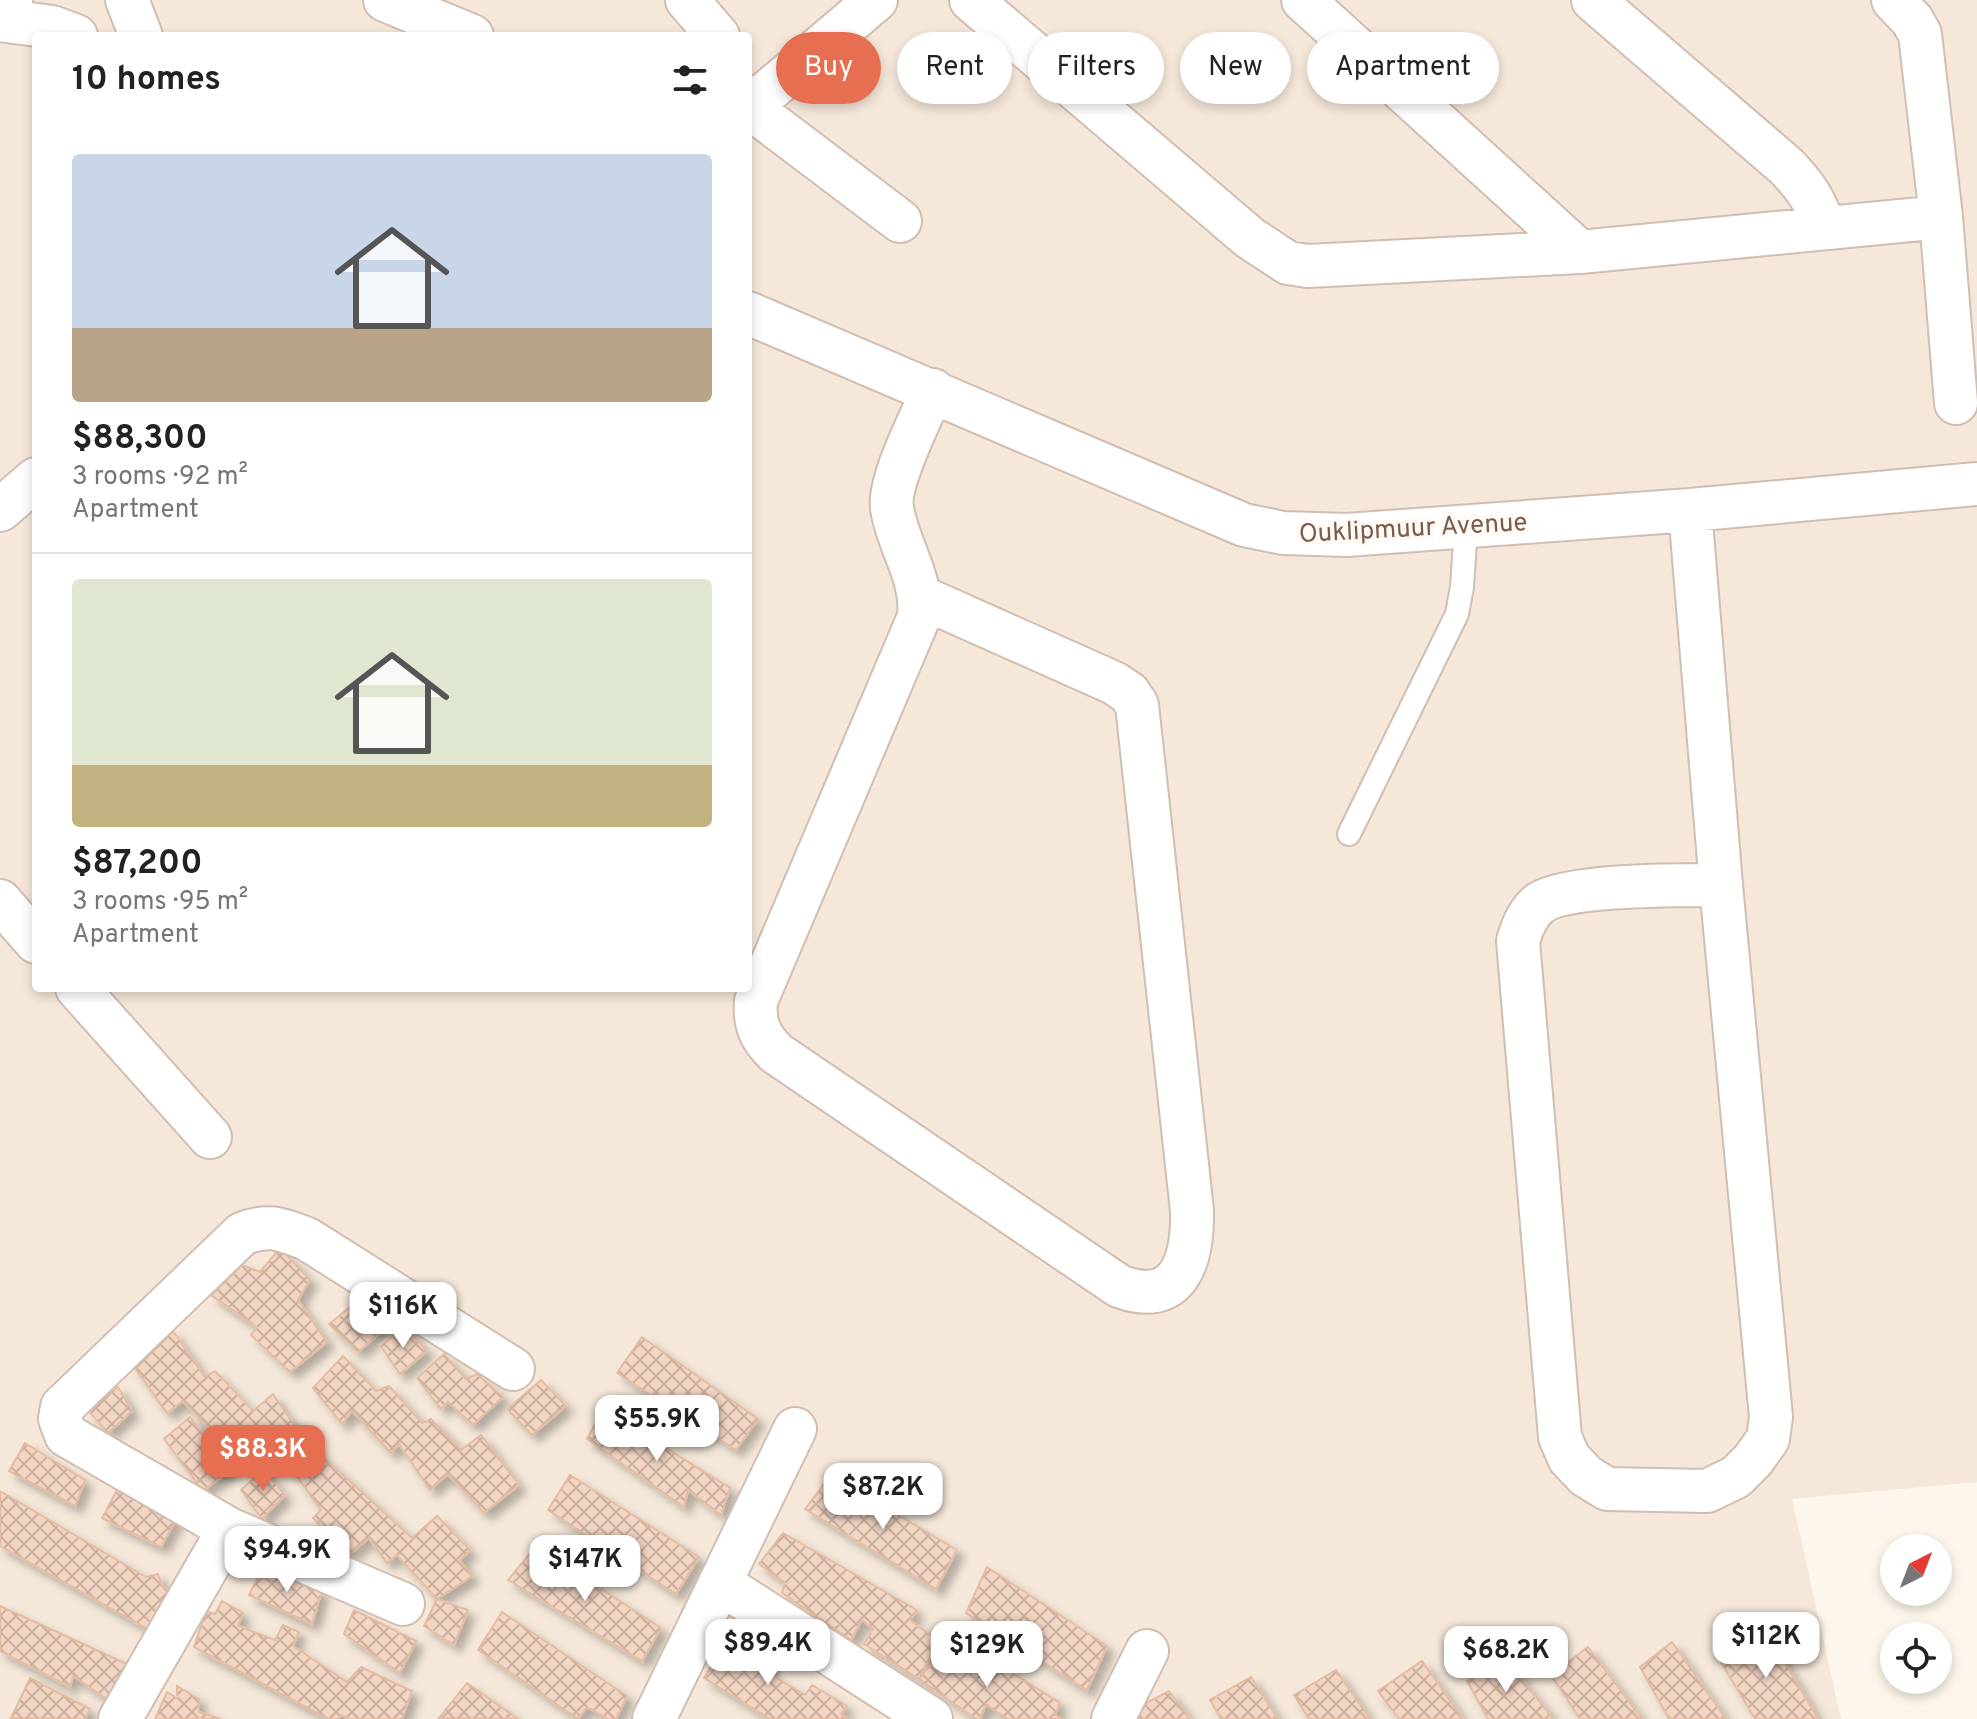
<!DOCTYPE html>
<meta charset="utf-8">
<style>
:root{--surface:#fff;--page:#f2f2f2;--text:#222;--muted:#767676;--line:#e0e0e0;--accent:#e76f51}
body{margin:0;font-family:Overpass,sans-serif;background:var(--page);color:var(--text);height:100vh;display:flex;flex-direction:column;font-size:30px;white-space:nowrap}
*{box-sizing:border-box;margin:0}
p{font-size:26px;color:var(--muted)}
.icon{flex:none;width:44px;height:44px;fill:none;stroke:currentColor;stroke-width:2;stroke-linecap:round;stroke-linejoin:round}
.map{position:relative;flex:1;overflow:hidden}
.drawer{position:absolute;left:32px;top:32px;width:720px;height:960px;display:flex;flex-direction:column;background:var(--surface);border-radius:8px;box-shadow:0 4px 12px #0003}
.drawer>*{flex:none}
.hud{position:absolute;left:776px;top:32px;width:760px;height:72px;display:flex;gap:16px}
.needle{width:52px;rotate:42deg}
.buttons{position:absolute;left:1880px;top:1534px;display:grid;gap:16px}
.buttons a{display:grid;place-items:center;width:72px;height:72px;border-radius:50%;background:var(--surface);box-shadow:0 4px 12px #0003;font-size:40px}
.price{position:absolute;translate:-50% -68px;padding:0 18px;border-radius:16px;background:#fff;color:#222;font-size:26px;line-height:52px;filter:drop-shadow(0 2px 4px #0008)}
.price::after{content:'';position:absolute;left:50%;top:48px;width:24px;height:18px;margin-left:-12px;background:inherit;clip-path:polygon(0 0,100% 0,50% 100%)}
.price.selected{background:var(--accent);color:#fff}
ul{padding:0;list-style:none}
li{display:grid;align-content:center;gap:16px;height:424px;padding:0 40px}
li+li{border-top:2px solid var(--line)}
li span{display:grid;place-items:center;height:248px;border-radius:8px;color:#555}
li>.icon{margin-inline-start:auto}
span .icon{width:144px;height:144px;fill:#fffc;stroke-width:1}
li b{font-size:34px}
h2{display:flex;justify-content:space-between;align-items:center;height:96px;padding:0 40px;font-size:34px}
.tag{padding:0 28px;border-radius:36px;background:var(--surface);box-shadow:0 4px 12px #0003;font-size:28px;line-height:72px}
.tag.selected{background:var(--accent);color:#fff}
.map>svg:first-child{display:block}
.residential{fill:#f5e8da;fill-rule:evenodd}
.building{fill:url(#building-cross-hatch);stroke:#e6bba3;stroke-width:2;filter:url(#shadow)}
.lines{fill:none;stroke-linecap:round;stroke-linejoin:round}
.service-casing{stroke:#d1beb0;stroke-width:26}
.minor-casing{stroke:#d1beb0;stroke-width:46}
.secondary-casing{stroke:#d6c0b0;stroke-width:48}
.service{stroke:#fff;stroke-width:22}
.minor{stroke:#fff;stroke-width:42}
.secondary{stroke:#fff;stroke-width:44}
.labels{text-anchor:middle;stroke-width:8;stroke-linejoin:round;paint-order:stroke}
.street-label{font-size:26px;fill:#7a5c4d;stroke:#fffaf3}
</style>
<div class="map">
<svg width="1977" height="1719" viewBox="0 0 1977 1719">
<defs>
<pattern id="building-cross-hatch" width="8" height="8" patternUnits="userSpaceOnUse" patternTransform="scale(2)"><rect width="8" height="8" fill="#f3d5c3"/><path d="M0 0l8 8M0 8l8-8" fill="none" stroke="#cab0a1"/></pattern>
<filter id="shadow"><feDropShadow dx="7" dy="7" stdDeviation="4" flood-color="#0004"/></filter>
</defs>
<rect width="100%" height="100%" fill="#fdf6ec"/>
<path class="residential" d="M0,0H1977V1482L1792,1499L1841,1719H0ZM36,36H748V988H36Z"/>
<path class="building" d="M280,1248L310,1280L298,1300L327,1342L290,1372L251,1335L257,1327L211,1295L242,1265L260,1272Z
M360,1299L387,1327L358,1352L329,1324Z
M405,1327L427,1351L400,1374L380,1345Z
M173,1331L205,1377L215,1371L253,1411L273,1394L298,1431L256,1476L183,1401L167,1413L132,1364Z
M642,1337L758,1419L736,1450L617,1373Z
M444,1354L466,1379L477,1374L503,1397L473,1425L448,1402L441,1409L417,1378Z
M343,1356L376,1391L389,1386L422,1423L431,1419L461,1450L481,1435L519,1485L484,1513L448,1474L430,1490L399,1444L391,1453L352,1411L342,1424L313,1388Z
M541,1380L566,1406L532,1435L507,1409Z
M118,1387L132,1411L108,1433L88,1410Z
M603,1409L730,1488L721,1515L688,1490L684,1507L587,1439Z
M190,1417L232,1469L203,1491L164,1439Z
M306,1441L412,1538L437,1516L470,1550L460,1560L472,1576L437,1599L397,1555L387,1563L369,1538L348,1556L313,1518L321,1510L283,1457Z
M25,1443L85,1480L75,1506L9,1471Z
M264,1469L285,1495L262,1519L241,1490Z
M570,1475L699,1557L676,1594L548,1510Z
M831,1475L957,1550L936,1589L805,1509Z
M118,1488L177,1518L161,1547L102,1518Z
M0,1491L146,1577L158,1574L162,1586L172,1594L153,1632L0,1546Z
M783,1533L917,1610L910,1620L938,1641L919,1679L864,1644L873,1629L862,1620L851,1640L782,1593L785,1583L759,1564Z
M536,1546L661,1628L642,1661L508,1580Z
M264,1565L322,1590L312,1624L249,1595Z
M987,1567L1107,1646L1087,1690L966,1613Z
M437,1599L468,1610L454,1645L424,1626Z
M222,1601L243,1613L238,1626L275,1640L283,1625L299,1632L293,1646L347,1682L361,1667L412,1691L402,1719H350L341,1715L338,1719H328L194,1647L206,1611L215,1614Z
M0,1606L136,1668L125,1711L73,1676L70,1687L0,1651Z
M354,1610L416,1641L400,1673L344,1634Z
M502,1612L627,1696L616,1719H608L587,1707L578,1719L478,1650Z
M1763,1625L1818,1719H1755L1721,1662Z
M747,1641L773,1658L767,1672L805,1695L812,1685L847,1706L841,1714L849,1719H770L704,1678L725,1644L739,1649Z
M1672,1642L1726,1719H1669L1640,1667Z
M946,1646L978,1668L987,1657L1060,1703L1055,1715L1062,1719H1007L986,1704L980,1719H976L919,1679Z
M1588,1647L1642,1719H1580L1551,1675Z
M1505,1657L1553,1719H1488L1467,1681Z
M1422,1661L1463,1719H1399L1378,1691Z
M1336,1670L1370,1719H1309L1294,1695Z
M1251,1677L1278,1719H1221L1210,1700Z
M30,1678L90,1709L85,1719L11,1718Z
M467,1683L518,1719L439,1718Z
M177,1686L199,1699V1712L221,1719H155L167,1692L177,1698Z
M1169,1691L1190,1719H1133L1129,1712Z"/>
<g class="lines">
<defs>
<path id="service" d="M1349,834L1457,614L1462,587L1466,526"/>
<path id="minor" d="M127,0L141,36
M385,0L472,36
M687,0L718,36
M971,0L1250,238L1288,263L1308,266L1580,252L1941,217
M1303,0L1580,252
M1593,0L1786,166C1806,187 1815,200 1824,227
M1893,0L1912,20L1920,34L1941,217L1956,403
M0,20L52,27L76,36
M748,102L766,93L876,0
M748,106L900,221
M748,313L1244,525L1283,533L1347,535L1690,510L1977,484
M0,510L36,479
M1690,510L1721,885L1771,1417L1768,1439L1753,1460L1736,1477L1707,1491L1607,1489L1586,1476L1569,1458L1560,1437L1518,941C1522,927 1528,912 1540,903C1568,884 1683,885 1721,885
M921,597L1114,683L1129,693L1137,705L1192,1211C1193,1260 1179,1309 1119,1286L776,1053C760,1037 754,1024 756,1001L919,617C923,576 898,547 892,508C888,481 921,418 933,390
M0,901L36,942
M77,988L210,1137
M720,1583L931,1719
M403,1604L229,1529L66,1435L60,1419L62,1407L242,1234C268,1223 281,1229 307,1239L513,1369
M120,1719L229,1529
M654,1719L795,1429
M1113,1719L1147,1651"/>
<path id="secondary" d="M0,9L10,0"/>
</defs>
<use href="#service" class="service-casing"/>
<use href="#minor" class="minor-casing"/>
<use href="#secondary" class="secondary-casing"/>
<use href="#service" class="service"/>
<use href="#minor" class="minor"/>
<use href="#secondary" class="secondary"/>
</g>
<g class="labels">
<g class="street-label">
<text transform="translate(1413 527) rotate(-3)" y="9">Ouklipmuur Avenue</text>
</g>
</g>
</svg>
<div class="buttons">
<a><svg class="needle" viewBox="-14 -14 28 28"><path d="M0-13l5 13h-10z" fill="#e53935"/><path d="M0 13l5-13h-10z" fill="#767676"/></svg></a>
<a><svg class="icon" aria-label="locate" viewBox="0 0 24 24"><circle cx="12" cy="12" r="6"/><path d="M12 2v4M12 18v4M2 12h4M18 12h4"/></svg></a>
</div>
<b class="price" style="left:403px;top:1350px">$116K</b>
<b class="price" style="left:657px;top:1463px">$55.9K</b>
<b class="price selected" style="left:263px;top:1493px">$88.3K</b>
<b class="price" style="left:883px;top:1531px">$87.2K</b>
<b class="price" style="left:287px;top:1594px">$94.9K</b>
<b class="price" style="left:585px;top:1603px">$147K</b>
<b class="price" style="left:1766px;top:1680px">$112K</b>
<b class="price" style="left:768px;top:1687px">$89.4K</b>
<b class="price" style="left:987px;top:1689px">$129K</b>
<b class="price" style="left:1506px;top:1694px">$68.2K</b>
<div class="hud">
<a class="tag selected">Buy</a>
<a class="tag">Rent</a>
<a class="tag">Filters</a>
<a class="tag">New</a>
<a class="tag">Apartment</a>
</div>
<section class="drawer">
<h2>10 homes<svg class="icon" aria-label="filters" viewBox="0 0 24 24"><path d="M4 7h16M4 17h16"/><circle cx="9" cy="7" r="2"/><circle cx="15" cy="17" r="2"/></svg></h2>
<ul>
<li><span style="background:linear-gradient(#c9d6e8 70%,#b9a48a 0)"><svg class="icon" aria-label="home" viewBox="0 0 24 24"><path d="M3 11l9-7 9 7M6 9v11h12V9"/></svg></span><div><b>$88,300</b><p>3 rooms · 92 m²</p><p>Apartment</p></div></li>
<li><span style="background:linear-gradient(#dfe7d0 75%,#c2b280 0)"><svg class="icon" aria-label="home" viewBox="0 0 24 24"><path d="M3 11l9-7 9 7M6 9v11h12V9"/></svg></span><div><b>$87,200</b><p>3 rooms · 95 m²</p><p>Apartment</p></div></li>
</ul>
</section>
</div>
